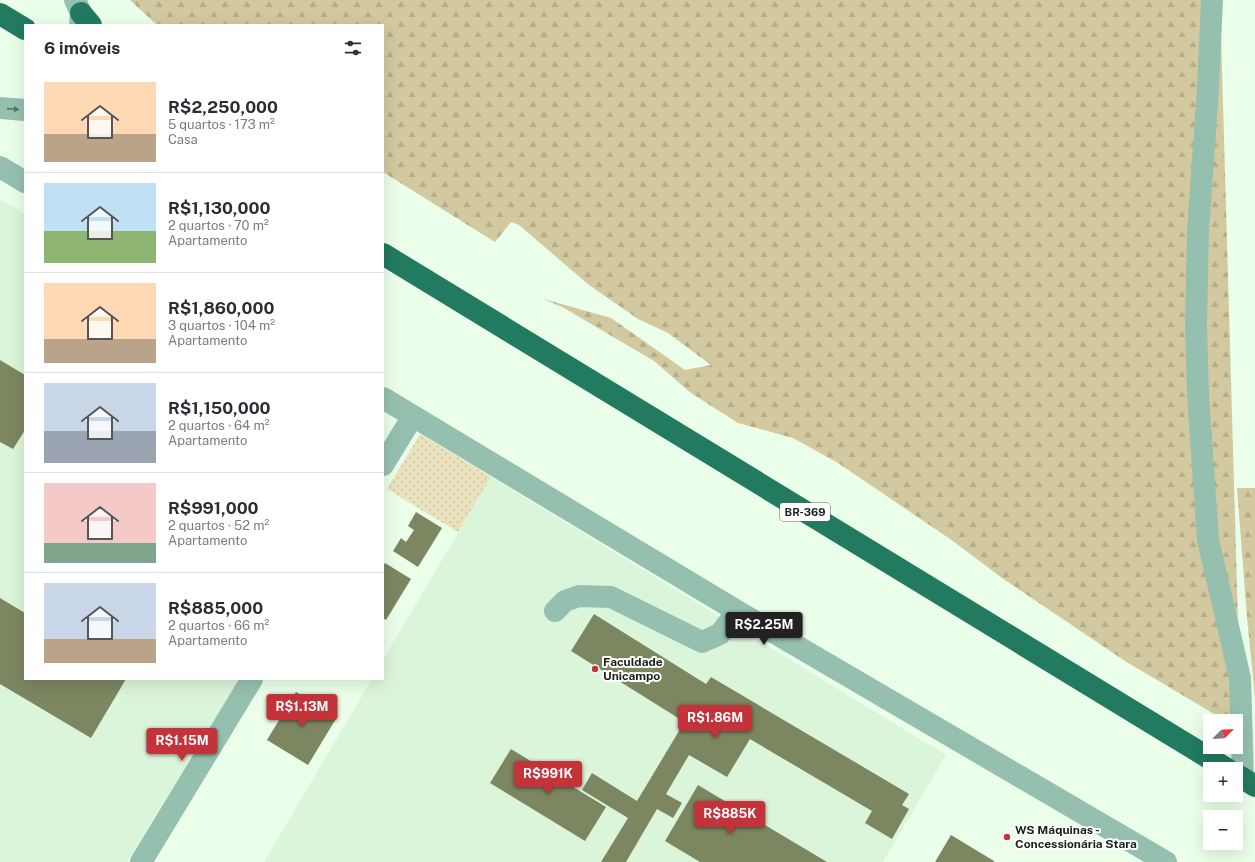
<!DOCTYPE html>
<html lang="pt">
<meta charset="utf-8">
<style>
:root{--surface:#fff;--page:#f2f2f3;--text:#2b2b33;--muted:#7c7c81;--line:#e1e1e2;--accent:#c33339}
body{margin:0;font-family:"Public Sans",sans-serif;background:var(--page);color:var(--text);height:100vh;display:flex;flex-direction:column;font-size:15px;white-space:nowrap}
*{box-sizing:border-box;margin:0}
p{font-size:13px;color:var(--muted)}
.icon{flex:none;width:22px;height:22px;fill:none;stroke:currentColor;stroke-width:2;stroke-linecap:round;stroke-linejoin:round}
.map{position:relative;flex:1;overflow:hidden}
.drawer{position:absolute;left:24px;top:24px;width:360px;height:656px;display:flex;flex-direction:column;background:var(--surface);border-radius:0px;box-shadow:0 4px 16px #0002}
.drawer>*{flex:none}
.needle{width:26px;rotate:66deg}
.buttons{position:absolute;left:1203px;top:714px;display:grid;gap:8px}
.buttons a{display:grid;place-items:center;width:40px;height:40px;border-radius:0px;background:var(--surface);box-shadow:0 4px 16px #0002;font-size:20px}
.price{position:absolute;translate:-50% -34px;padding:0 9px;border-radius:4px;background:var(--accent);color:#fff;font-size:13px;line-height:26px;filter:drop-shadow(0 1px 2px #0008)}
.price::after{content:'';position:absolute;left:50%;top:24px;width:12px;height:9px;margin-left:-6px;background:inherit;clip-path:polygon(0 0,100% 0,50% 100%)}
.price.selected{background:#222;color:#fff}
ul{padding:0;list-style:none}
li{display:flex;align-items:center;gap:12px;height:100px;padding:0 20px}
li+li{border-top:1px solid var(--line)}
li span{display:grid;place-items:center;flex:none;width:112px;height:80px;border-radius:0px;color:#555}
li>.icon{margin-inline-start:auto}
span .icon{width:48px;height:48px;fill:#fffc;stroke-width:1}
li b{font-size:17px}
h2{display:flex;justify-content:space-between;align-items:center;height:48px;padding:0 20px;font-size:17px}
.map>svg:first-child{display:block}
.built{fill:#dbf5da}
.forest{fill:url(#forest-firs)}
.park{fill:url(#park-dots)}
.building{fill:#7c8660}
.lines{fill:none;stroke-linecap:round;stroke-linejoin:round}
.minor{stroke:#95c0af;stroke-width:22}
.highway{stroke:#227a60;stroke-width:22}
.oneway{fill:#587064}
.poi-dot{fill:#c33339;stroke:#fff;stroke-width:1.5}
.labels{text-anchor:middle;stroke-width:4;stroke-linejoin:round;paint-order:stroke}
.shield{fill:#fff;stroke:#5f645f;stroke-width:1}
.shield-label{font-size:11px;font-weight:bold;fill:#1a211a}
.poi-label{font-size:12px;font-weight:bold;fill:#1a211a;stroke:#fff;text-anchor:start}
</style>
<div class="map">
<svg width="1255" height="862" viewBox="0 0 1255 862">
<defs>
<pattern id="forest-firs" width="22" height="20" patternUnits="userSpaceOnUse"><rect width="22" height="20" fill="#d3c9a0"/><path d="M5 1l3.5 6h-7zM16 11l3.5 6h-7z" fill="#b5ac89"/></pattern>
<pattern id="park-dots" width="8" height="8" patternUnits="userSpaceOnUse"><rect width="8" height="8" fill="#eae1bd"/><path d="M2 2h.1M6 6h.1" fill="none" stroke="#c8c1a2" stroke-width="1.8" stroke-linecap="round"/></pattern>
</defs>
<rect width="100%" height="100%" fill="#eafee9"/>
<path class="built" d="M0,199L25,214V679H239L127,862H0Z
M491,477L946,755L883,862H264L372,679H383V660Z"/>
<path class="forest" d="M130,0H1220L1241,726L1229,718L1228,721H1226L1125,661L1002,578L953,541L838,463L793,438L738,423L691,393L654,361L564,308L544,299L611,318L685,370L711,365L668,333L638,319L589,285L519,225L511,222L495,242L383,172V25H157Z
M1237,488H1255V698L1247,617Z"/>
<path class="park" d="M420,434L491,477L458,532L387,489Z"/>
<path class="building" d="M0,360L25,375V430L13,449L0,442Z
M416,512L442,528L418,567L393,551L401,538L406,542L414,530L408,526Z
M385,563L411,579L386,620L383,618V566Z
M0,598L25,613V679H126L91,738L0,684Z
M594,614L706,684L711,677L909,794L902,805L909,809L892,839L865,823L872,811L743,735L750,739L727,777L689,755L666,794L682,803L673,818L657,809L626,862H601L628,818L582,790L592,773L637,801L691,711L710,721L691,709L683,721L571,651Z
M296,692L337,717L308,765L267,740Z
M511,749L606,807L585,841L490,783Z
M698,785L827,862H700L665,841Z
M951,835L994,861V862H935Z"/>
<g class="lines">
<path class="minor" d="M75,0L81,13L80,25
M1212,0L1208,88L1198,231L1196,326L1198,395L1208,540L1240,678L1243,779
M0,108L25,110
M0,167L25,182
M383,398L737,611L1166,862
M383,465L413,416
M555,611L565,601L579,596L611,597L702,642L720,634L737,611
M141,862L252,679"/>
<path class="highway" d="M81,13L91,25
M0,14L25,29
M383,254L1227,769
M1236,774L1255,786"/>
</g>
<defs><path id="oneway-solid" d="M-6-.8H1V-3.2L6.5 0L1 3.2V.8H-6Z"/></defs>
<use class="oneway" href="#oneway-solid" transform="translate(13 109) rotate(4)"/>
<g class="poi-dot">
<circle cx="595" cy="669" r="4"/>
<circle cx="1007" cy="837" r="4"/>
</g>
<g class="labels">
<rect class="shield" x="780" y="503" width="50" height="18" rx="3"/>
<g class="shield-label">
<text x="805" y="516">BR-369</text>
</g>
<g class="poi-label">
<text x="603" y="666">Faculdade<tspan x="603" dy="14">Unicampo</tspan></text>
<text x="1015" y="834">WS Máquinas -<tspan x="1015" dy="14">Concessionária Stara</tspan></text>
</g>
</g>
</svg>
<div class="buttons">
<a><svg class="needle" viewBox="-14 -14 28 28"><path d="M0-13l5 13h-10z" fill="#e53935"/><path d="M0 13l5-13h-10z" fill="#7c7c81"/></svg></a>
<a>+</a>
<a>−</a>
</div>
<b class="price selected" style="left:764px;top:646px">R$2.25M</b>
<b class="price" style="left:302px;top:728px">R$1.13M</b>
<b class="price" style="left:715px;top:739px">R$1.86M</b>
<b class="price" style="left:182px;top:762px">R$1.15M</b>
<b class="price" style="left:548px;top:795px">R$991K</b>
<b class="price" style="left:730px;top:835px">R$885K</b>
<section class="drawer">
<h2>6 imóveis<svg class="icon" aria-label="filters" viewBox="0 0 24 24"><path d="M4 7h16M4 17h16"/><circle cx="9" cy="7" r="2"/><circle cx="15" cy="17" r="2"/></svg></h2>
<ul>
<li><span style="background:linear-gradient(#ffd9b3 65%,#b9a48a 0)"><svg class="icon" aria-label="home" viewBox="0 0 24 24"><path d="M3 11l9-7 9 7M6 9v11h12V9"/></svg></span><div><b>R$2,250,000</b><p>5 quartos · 173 m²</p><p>Casa</p></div></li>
<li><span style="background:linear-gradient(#bfe0f5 60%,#8fb573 0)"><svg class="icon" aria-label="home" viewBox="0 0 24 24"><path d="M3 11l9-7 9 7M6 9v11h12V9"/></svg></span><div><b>R$1,130,000</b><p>2 quartos · 70 m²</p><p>Apartamento</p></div></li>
<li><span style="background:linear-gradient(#ffd9b3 70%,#b9a48a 0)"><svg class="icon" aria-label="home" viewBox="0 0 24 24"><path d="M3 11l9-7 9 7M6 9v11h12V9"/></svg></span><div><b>R$1,860,000</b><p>3 quartos · 104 m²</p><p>Apartamento</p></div></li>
<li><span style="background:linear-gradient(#c9d6e8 60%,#9aa5b1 0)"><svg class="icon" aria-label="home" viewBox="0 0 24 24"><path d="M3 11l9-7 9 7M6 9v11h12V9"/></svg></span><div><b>R$1,150,000</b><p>2 quartos · 64 m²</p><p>Apartamento</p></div></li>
<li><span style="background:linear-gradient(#f6c9c9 75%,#7fa58c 0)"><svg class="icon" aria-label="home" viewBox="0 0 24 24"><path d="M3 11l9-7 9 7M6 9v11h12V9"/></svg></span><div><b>R$991,000</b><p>2 quartos · 52 m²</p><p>Apartamento</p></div></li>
<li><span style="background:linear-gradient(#c9d6e8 70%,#b9a48a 0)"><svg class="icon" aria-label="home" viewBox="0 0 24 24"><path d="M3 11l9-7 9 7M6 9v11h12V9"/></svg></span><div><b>R$885,000</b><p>2 quartos · 66 m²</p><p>Apartamento</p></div></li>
</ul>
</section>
</div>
